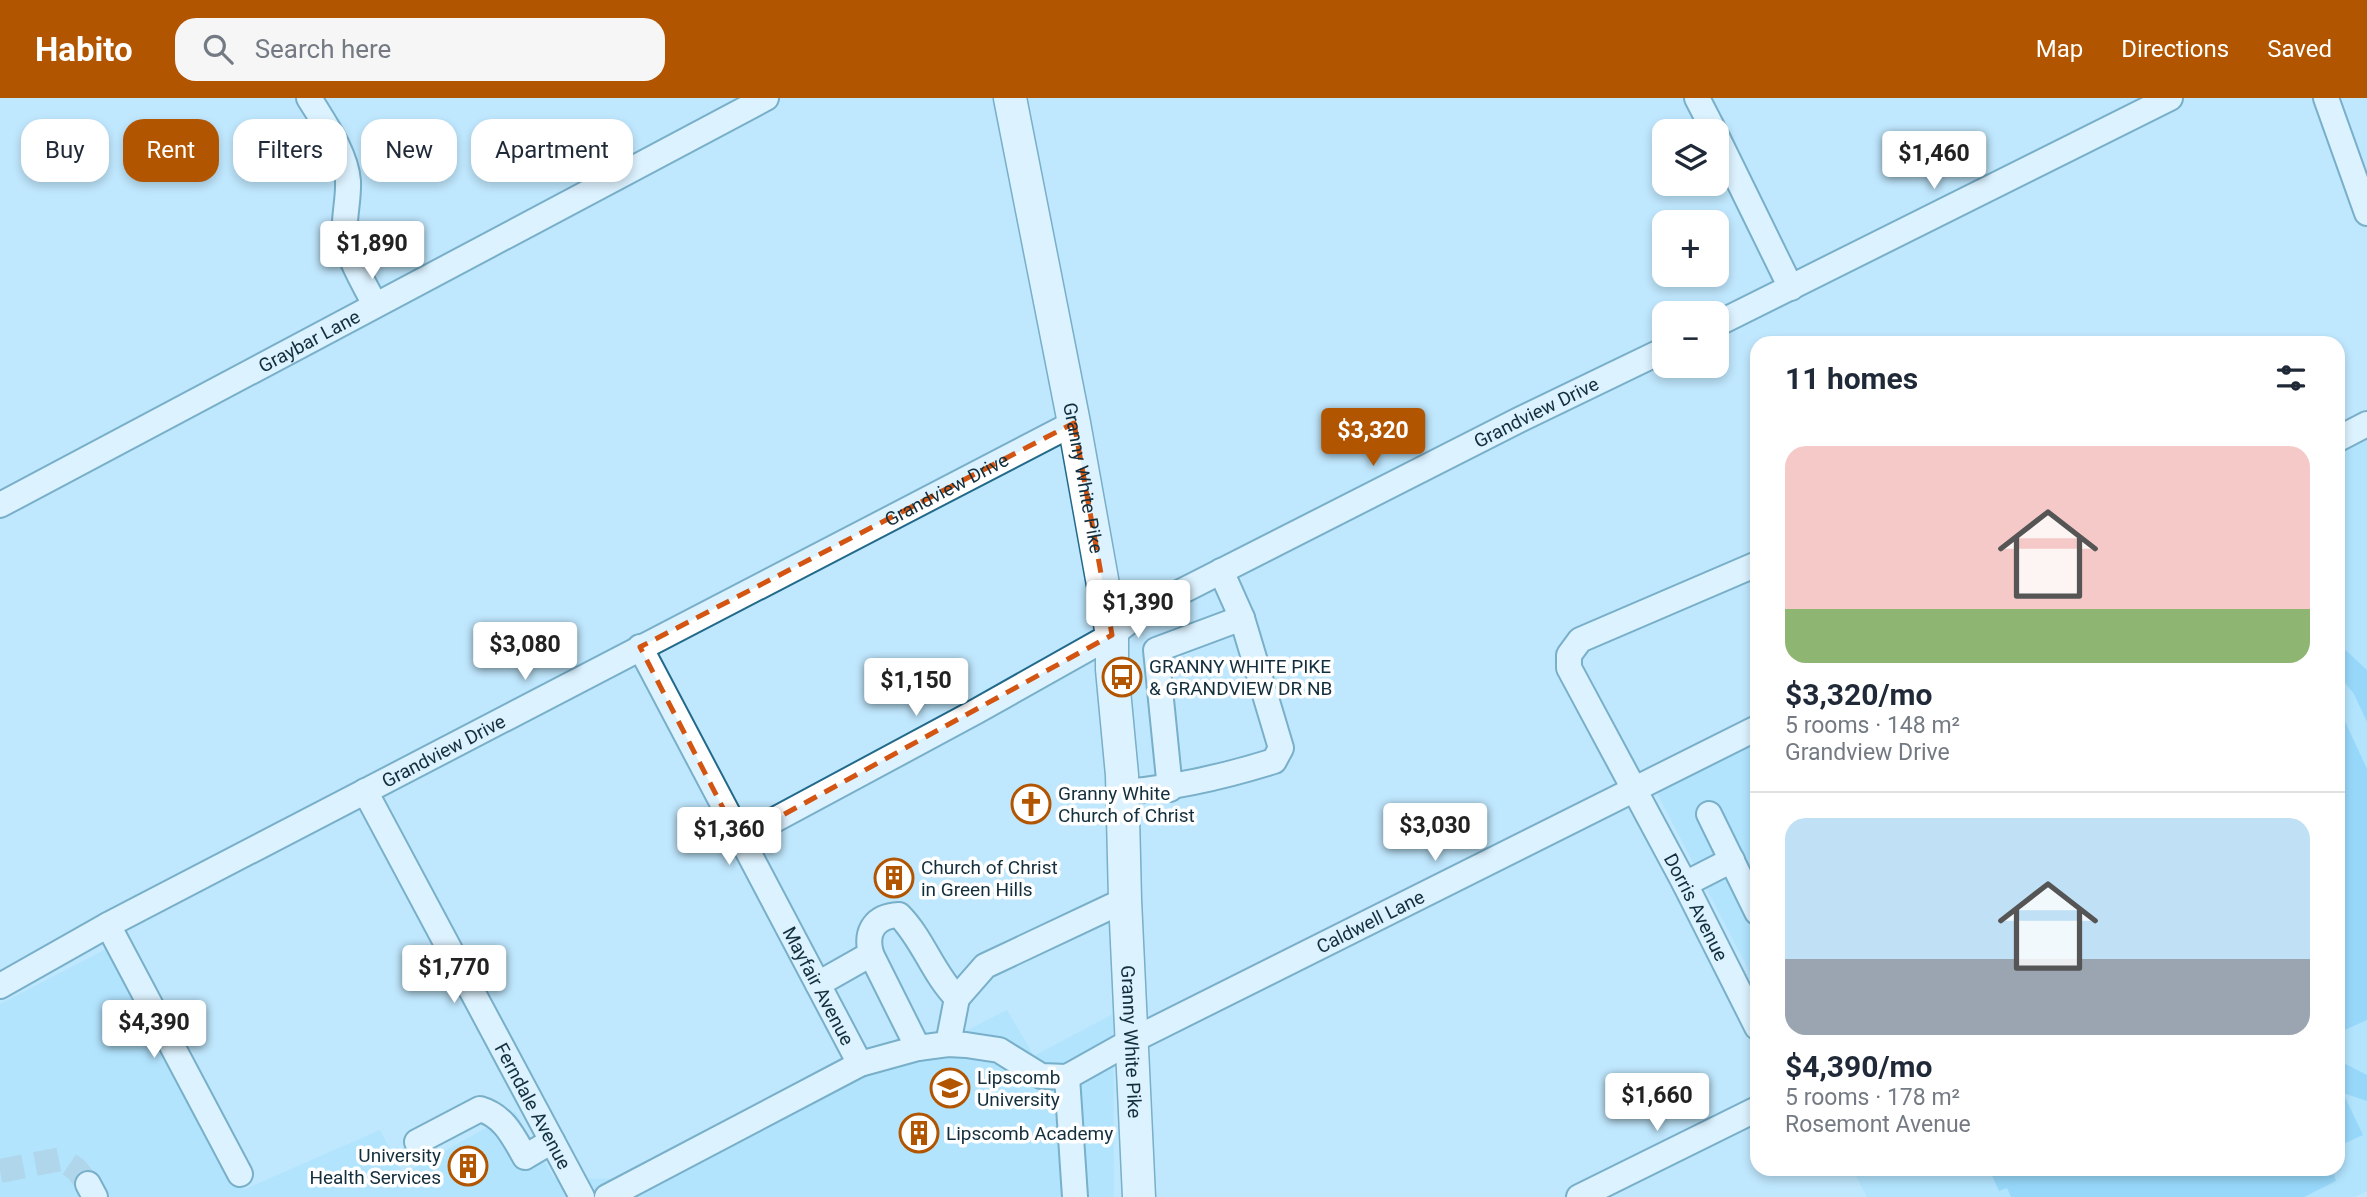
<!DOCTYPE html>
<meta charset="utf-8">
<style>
:root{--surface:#fff;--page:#f6f6f7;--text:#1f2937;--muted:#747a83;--line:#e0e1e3;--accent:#b25500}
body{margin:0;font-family:Roboto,sans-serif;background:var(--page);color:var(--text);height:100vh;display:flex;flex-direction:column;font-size:26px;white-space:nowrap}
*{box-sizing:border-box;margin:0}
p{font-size:23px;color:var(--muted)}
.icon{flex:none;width:38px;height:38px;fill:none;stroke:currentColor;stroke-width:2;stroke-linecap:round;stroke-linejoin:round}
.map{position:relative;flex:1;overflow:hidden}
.drawer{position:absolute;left:1750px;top:238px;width:595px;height:840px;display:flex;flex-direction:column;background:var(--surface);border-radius:21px;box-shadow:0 4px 10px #0003}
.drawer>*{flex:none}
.hud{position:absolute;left:21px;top:21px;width:665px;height:63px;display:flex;gap:14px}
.controls{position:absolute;left:1652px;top:21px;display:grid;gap:14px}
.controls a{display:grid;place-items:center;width:77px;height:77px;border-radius:14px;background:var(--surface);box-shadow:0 4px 10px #0003;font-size:35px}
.price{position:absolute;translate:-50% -60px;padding:0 16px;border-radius:7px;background:#fff;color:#222;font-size:23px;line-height:46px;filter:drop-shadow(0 2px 4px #0008)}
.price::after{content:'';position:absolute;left:50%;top:42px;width:21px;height:16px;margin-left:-10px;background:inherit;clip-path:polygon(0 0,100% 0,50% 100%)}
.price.on{background:var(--accent);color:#fff}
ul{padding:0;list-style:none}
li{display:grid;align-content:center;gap:14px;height:371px;padding:0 35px}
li+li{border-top:2px solid var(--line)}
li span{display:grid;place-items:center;height:217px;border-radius:21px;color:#555}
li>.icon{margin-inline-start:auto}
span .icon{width:126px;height:126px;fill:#fffc;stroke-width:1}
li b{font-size:30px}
h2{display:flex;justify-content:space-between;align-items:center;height:84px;padding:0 35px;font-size:30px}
.pill{padding:0 24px;border-radius:21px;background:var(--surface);box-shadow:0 4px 10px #0003;font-size:24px;line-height:63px}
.pill.on{background:var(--accent);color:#fff}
header{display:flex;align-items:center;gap:42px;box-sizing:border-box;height:98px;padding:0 35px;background:var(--accent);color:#fff}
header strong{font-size:33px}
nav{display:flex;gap:38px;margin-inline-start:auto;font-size:24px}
.search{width:490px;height:63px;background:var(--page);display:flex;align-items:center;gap:18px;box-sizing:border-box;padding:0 24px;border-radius:21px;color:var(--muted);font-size:26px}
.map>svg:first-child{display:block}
.built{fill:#a2dfff}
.green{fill:#67c6f5}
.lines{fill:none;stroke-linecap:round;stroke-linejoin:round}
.minor-tunnel{stroke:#9dc2d7;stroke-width:24;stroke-dasharray:24 12;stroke-linecap:butt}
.minor-casing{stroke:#236a8a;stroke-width:28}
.major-casing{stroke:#236a8a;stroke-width:35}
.minor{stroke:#fff;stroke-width:24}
.major{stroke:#fff;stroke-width:32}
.marked{fill:none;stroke:#d35511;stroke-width:5;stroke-dasharray:14 9;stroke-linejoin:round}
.labels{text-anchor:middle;stroke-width:7;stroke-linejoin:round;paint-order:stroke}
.street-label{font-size:19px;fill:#132f3d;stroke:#fff}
.poi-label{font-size:19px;fill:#132f3d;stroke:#fff;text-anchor:start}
</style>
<header>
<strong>Habito</strong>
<div class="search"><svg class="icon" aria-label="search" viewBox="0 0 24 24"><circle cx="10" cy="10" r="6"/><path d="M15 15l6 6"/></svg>Search here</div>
<nav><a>Map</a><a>Directions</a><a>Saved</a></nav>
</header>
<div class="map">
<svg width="2367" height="1099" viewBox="0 0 2367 1099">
<rect width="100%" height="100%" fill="#bfe7fd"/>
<path class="built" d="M2367,337V1093L2355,1099H1867L1852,1071H2338V352Z
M1757,645V888L1657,695Z
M108,850L243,1092L380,1032L403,1076L515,1014L554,1080L619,1081L861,951L878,971L960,936L1007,912L1034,958L1113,916L1114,1099H0V906Z"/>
<path class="green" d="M2338,545L2367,572V624L2354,596L2338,576Z
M2338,608L2367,671V922L2338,935Z
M2338,962L2367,977V1003L2343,995L2363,1037L2341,1047L2338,1041Z
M1989,1071H2332L2336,1083L2304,1099H2011L2007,1090L1999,1093Z"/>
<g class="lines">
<path class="minor-tunnel" d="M0,1073L61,1061L76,1071L88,1086"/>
<defs>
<g id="minor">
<path d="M309,0C323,23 346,55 348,83C349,106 341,126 347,148C353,168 366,189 375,207"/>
<path d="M1697,0L1714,33"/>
<path d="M2326,0L2367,115"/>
<path d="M1717,39L1791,190"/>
<path d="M1717,226L2170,0"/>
<path d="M2338,341L2367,326"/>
<path id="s1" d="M0,407L766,0"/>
<path id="s2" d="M1757,466L1580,542L1569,557V570L1685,786L1757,929"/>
<path id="s3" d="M640,549L860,966"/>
<path d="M1170,691L1156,552L1242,520L1221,473"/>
<path id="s4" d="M365,693L582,1099"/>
<path d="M1123,694C1176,690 1223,679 1274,663L1281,650L1242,520"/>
<path d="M1709,716L1757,814"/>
<path id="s5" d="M739,741L977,613L1112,537L1141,514L1519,322L1664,252"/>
<path d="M1685,786L1732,762"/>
<path d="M108,827L240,1076"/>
<path d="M871,856C865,833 875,818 899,817C923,841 933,876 957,900"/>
<path d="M818,886L871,856L918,950"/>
<path id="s6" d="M0,888L108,827L1074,325"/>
<path d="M948,946L957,900L985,868L1125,802"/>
<path d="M1067,979L1075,1099"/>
<path d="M417,1044L480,1011C504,1018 513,1038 525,1059L552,1043"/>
<path d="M88,1086L95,1099"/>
<path id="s7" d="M607,1099L860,966L918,950L948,946L966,947L999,952L1041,978L1067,979L1133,942L1757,630"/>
<path d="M1579,1099L1757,1011"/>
</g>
<g id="major">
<path id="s8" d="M1010,0L1074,325L1112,537V571L1122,677L1125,802L1139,1099"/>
</g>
</defs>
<use href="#minor" class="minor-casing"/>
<use href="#major" class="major-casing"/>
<use href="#minor" class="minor"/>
<use href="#major" class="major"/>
</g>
<path d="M0 0H2367V1099H0ZM1074,325L1112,537L739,741L640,549Z" fill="#bfe7fd" fill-opacity=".55" fill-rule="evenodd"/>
<path class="marked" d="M1074,325L1112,537L739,741L640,549Z"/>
<defs>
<symbol id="bus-ring" viewBox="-11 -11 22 22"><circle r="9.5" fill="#fff" stroke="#b25500" stroke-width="1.5"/><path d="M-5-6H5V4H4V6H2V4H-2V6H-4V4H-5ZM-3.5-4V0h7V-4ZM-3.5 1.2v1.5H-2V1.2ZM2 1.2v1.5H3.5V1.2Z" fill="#b25500"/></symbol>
<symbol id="church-ring" viewBox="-11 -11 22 22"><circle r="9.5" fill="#fff" stroke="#b25500" stroke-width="1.5"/><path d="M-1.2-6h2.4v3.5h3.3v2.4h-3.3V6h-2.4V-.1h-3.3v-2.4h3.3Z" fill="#b25500"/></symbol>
<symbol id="building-ring" viewBox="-11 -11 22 22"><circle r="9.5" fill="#fff" stroke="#b25500" stroke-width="1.5"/><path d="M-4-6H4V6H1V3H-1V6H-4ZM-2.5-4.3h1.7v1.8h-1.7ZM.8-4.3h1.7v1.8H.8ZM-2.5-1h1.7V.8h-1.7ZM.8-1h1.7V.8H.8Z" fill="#b25500"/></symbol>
<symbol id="university-ring" viewBox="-11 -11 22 22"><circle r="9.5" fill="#fff" stroke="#b25500" stroke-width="1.5"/><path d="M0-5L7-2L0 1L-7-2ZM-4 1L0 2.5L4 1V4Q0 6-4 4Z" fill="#b25500"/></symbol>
</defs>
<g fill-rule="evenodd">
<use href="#bus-ring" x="1100" y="557" width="44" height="44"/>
<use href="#church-ring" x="1009" y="684" width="44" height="44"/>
<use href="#building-ring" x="872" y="758" width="44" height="44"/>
<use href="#university-ring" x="928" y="968" width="44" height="44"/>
<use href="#building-ring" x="897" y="1013" width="44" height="44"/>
<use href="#building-ring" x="446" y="1046" width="44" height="44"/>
</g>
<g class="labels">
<g class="street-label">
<text dy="7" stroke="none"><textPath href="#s1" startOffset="350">Graybar Lane</textPath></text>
<text dy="7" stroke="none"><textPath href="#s5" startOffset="905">Grandview Drive</textPath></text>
<text dy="7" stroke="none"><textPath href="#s8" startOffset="387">Granny White Pike</textPath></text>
<text dy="7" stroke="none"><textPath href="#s6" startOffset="1069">Grandview Drive</textPath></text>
<text dy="7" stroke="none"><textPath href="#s6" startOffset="502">Grandview Drive</textPath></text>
<text dy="7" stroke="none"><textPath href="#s2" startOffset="495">Dorris Avenue</textPath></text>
<text dy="7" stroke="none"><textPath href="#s7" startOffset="844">Caldwell Lane</textPath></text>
<text dy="7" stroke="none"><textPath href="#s3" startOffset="383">Mayfair Avenue</textPath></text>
<text dy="7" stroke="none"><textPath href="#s8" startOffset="954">Granny White Pike</textPath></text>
<text dy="7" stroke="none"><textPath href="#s4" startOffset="357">Ferndale Avenue</textPath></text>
</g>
<g class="poi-label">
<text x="1149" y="575">GRANNY WHITE PIKE<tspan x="1149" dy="22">&amp; GRANDVIEW DR NB</tspan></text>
<text x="1058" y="702">Granny White<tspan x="1058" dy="22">Church of Christ</tspan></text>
<text x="921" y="776">Church of Christ<tspan x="921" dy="22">in Green Hills</tspan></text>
<text x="977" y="986">Lipscomb<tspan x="977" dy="22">University</tspan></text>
<text x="946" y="1042">Lipscomb Academy</text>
<text x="441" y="1064" text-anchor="end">University<tspan x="441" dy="22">Health Services</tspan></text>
</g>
</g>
</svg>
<div class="controls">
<a><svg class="icon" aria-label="layers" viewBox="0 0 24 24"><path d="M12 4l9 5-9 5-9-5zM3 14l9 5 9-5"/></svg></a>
<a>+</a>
<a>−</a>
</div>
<b class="price" style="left:1934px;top:93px">$1,460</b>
<b class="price" style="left:372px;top:183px">$1,890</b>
<b class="price on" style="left:1373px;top:370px">$3,320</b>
<b class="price" style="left:1138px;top:542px">$1,390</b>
<b class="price" style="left:525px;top:584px">$3,080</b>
<b class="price" style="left:916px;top:620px">$1,150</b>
<b class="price" style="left:1435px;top:765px">$3,030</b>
<b class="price" style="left:729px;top:769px">$1,360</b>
<b class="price" style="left:454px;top:907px">$1,770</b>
<b class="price" style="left:154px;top:962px">$4,390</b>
<b class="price" style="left:1657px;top:1035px">$1,660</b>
<div class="hud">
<a class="pill">Buy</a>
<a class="pill on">Rent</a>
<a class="pill">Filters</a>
<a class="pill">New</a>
<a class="pill">Apartment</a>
</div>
<section class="drawer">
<h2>11 homes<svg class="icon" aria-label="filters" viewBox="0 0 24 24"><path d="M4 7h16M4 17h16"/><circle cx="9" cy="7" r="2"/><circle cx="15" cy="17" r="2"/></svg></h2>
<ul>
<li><span style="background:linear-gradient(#f6c9c9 75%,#8fb573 0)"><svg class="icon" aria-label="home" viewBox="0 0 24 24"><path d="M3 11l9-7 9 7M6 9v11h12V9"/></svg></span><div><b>$3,320/mo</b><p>5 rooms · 148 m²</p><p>Grandview Drive</p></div></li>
<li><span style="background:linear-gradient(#bfe0f5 65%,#9aa5b1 0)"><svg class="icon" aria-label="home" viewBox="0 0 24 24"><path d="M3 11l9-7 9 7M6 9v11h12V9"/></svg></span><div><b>$4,390/mo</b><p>5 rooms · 178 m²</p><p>Rosemont Avenue</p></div></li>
</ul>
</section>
</div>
